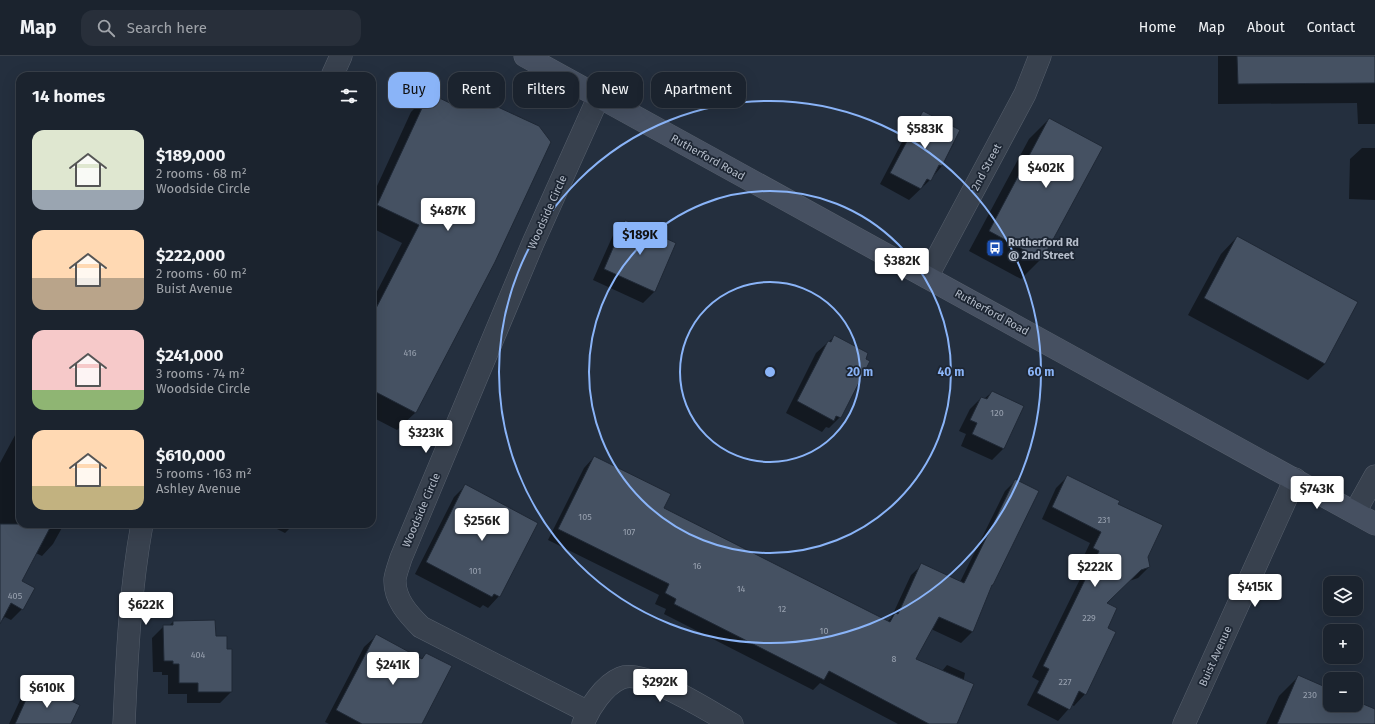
<!DOCTYPE html>
<meta charset="utf-8">
<style>
:root{--surface:#1b232e;--page:#282f3a;--text:#f1f3f6;--muted:#a0a4aa;--line:#39404a;--accent:#8ab4f8}
body{margin:0;font-family:"Fira Sans",sans-serif;background:var(--page);color:var(--text);height:100vh;display:flex;flex-direction:column;font-size:15px;white-space:nowrap}
*{box-sizing:border-box;margin:0}
p{font-size:13px;color:var(--muted)}
.icon{flex:none;width:22px;height:22px;fill:none;stroke:currentColor;stroke-width:2;stroke-linecap:round;stroke-linejoin:round}
.map{position:relative;flex:1;overflow:hidden}
.sheet{position:absolute;left:16px;top:16px;width:360px;height:456px;display:flex;flex-direction:column;background:var(--surface);border-radius:12px;box-shadow:0 4px 16px #0002,0 0 0 1px var(--line)}
.sheet>*{flex:none}
.banner{position:absolute;left:388px;top:16px;width:380px;height:36px;display:flex;gap:8px}
.controls{position:absolute;left:1323px;top:520px;display:grid;gap:8px}
.controls a{display:grid;place-items:center;width:40px;height:40px;border-radius:8px;background:var(--surface);box-shadow:0 4px 16px #0002,0 0 0 1px var(--line);font-size:20px}
.price{position:absolute;translate:-50% -34px;padding:0 9px;border-radius:4px;background:#fff;color:#222;font-size:13px;line-height:26px;filter:drop-shadow(0 1px 2px #0008)}
.price::after{content:'';position:absolute;left:50%;top:24px;width:12px;height:9px;margin-left:-6px;background:inherit;clip-path:polygon(0 0,100% 0,50% 100%)}
.price.active{background:var(--accent);color:#111}
ul{padding:0;list-style:none}
li{display:flex;align-items:center;gap:12px;height:100px;padding:0 16px}
li span{display:grid;place-items:center;flex:none;width:112px;height:80px;border-radius:12px;color:#555}
li>.icon{margin-inline-start:auto}
span .icon{width:48px;height:48px;fill:#fffc;stroke-width:1}
li b{font-size:17px}
h2{display:flex;justify-content:space-between;align-items:center;height:48px;padding:0 16px;font-size:17px}
.chip{padding:0 14px;border-radius:12px;background:var(--surface);box-shadow:0 4px 16px #0002,0 0 0 1px var(--line);font-size:14px;line-height:36px}
.chip.active{background:var(--accent);color:#111}
header{display:flex;align-items:center;gap:24px;box-sizing:border-box;height:56px;padding:0 20px;background:var(--surface);border-bottom:1px solid var(--line)}
header strong{font-size:19px}
nav{display:flex;gap:22px;margin-inline-start:auto;font-size:14px}
.search{width:280px;height:36px;background:var(--page);display:flex;align-items:center;gap:10px;box-sizing:border-box;padding:0 14px;border-radius:12px;color:var(--muted);font-size:15px}
.map>svg:first-child{display:block}
.shadow{fill:#0007}
.building{fill:#455162;stroke:#1f2835}
.lines{fill:none;stroke-linecap:round;stroke-linejoin:round}
.street-casing{stroke:#565f6c;stroke-width:23}
.secondary-casing{stroke:#565f6c;stroke-width:23}
.street{stroke:#38414e;stroke-width:22}
.secondary{stroke:#465061;stroke-width:22}
.ring{fill:none;stroke:#8ab4f8;stroke-width:2}
.labels{text-anchor:middle;stroke-width:3.5;stroke-linejoin:round;paint-order:stroke}
.number-label{font-size:9px;fill:#98a1af}
.street-label{font-size:11px;fill:#b4bcc9;stroke:#1d2633}
.poi-label{font-size:11px;font-weight:bold;fill:#b4bcc9;stroke:#1d2633;text-anchor:start}
.centre{fill:#8ab4f8;stroke:#1d2633;stroke-width:2}
.ring-label{font-size:12px;text-anchor:middle;font-weight:bold;fill:#8ab4f8;stroke:#1d2633;stroke-width:3.5;stroke-linejoin:round;paint-order:stroke}
</style>
<header>
<strong>Map</strong>
<div class="search"><svg class="icon" aria-label="search" viewBox="0 0 24 24"><circle cx="10" cy="10" r="6"/><path d="M15 15l6 6"/></svg>Search here</div>
<nav><a>Home</a><a>Map</a><a>About</a><a>Contact</a></nav>
</header>
<div class="map">
<svg width="1375" height="668" viewBox="0 0 1375 668">
<rect width="100%" height="100%" fill="#242f3e"/>
<path class="shadow" d="M 1218,0 L 1375,0 L 1375,68 L 1358,68 L 1357,47 L 1218,48 Z
M 462,35 L 494,205 L 415,357 L 397,374 L 372,361 L 372,245 L 402,187 L 372,172 L 372,141 L 411,56 L 429,38 L 449,47 Z
M 924,56 L 954,87 L 942,110 L 930,124 L 909,144 L 880,128 L 912,67 Z
M 1049,63 L 1041,203 L 1021,223 L 969,195 L 1029,83 Z
M 1362,92 L 1375,92 L 1375,144 L 1349,143 L 1350,103 Z
M 625,165 L 655,235 L 643,247 L 593,224 L 614,177 Z
M 1237,181 L 1325,308 L 1308,324 L 1188,259 L 1221,198 Z
M 834,281 L 840,361 L 829,372 L 826,371 L 822,376 L 786,357 L 816,297 Z
M 992,336 L 1023,351 L 1003,393 L 992,404 L 961,390 L 966,378 L 959,375 L 970,353 L 981,342 L 984,343 Z
M 20,370 L 20,468 L 64,468 L 53,488 L 42,500 L 36,497 L 21,525 L 22,553 L 11,564 L 5,561 L 0,566 L 0,407 Z
M 594,401 L 663,452 L 887,566 L 891,562 L 911,519 L 922,509 L 960,526 L 1005,435 L 1016,424 L 990,531 L 972,576 L 961,587 L 931,573 L 915,604 L 942,615 L 947,609 L 965,617 L 955,668 L 898,668 L 820,627 L 813,634 L 664,558 L 666,553 L 655,548 L 659,539 L 548,484 L 584,412 Z
M 1067,421 L 1117,449 L 1147,501 L 1149,511 L 1138,522 L 1129,525 L 1106,548 L 1107,572 L 1085,638 L 1074,650 L 1072,649 L 1058,665 L 1027,649 L 1039,625 L 1032,621 L 1088,507 L 1082,504 L 1090,487 L 1042,463 L 1056,432 Z
M 466,429 L 499,540 L 488,552 L 483,549 L 480,552 L 415,518 L 454,441 Z
M 267,468 L 294,468 L 285,477 Z
M 173,566 L 215,581 L 226,594 L 231,636 L 220,647 L 187,647 L 187,638 L 168,638 L 168,619 L 162,619 L 162,616 L 153,616 L 152,582 L 164,570 L 169,570 Z
M 376,580 L 421,603 L 426,598 L 421,668 L 329,668 L 325,666 L 364,591 Z
M 1299,620 L 1330,634 L 1330,649 L 1356,649 L 1356,646 L 1375,654 L 1375,668 L 1266,668 L 1279,640 Z
M 34,629 L 70,668 L 9,668 L 22,640 Z"/>
<path class="building" d="M 1237,0 L 1375,0 L 1375,27 L 1238,28 Z
M 461,34 L 539,70 L 551,86 L 495,206 L 416,357 L 372,334 L 372,260 L 419,169 L 377,149 L 429,37 L 454,49 Z
M 923,55 L 960,74 L 942,110 L 939,109 L 931,125 L 927,123 L 921,133 L 890,117 Z
M 1049,62 L 1103,91 L 1042,204 L 989,175 Z
M 625,164 L 676,187 L 655,236 L 604,213 Z
M 1237,180 L 1358,246 L 1325,308 L 1204,242 Z
M 834,279 L 868,297 L 866,303 L 870,305 L 841,362 L 836,360 L 834,365 L 797,345 L 828,285 L 831,286 Z
M 992,335 L 1024,350 L 1004,393 L 972,378 L 977,367 L 970,364 L 981,341 L 987,343 Z
M 594,400 L 671,438 L 664,452 L 890,566 L 895,557 L 898,558 L 921,507 L 964,527 L 1015,423 L 1039,435 L 993,529 L 992,529 L 973,576 L 939,561 L 916,603 L 974,628 L 957,668 L 929,668 L 829,615 L 824,624 L 674,548 L 676,543 L 665,537 L 669,528 L 558,473 Z
M 1067,419 L 1120,445 L 1118,448 L 1163,469 L 1148,501 L 1150,511 L 1141,514 L 1107,547 L 1117,552 L 1108,572 L 1116,576 L 1086,639 L 1079,635 L 1070,654 L 1037,637 L 1049,613 L 1043,610 L 1099,495 L 1093,492 L 1101,476 L 1052,451 Z
M 465,428 L 538,467 L 500,541 L 494,538 L 492,541 L 426,506 Z
M 0,468 L 52,468 L 22,525 L 35,532 L 23,554 L 11,547 L 0,568 Z
M 215,564 L 216,580 L 227,580 L 227,593 L 232,593 L 232,636 L 198,636 L 198,627 L 179,627 L 179,608 L 173,608 L 173,605 L 164,605 L 163,569 L 173,569 L 173,565 Z
M 376,578 L 422,603 L 426,597 L 452,610 L 422,668 L 362,668 L 336,654 Z
M 1298,619 L 1330,633 L 1330,649 L 1356,649 L 1356,645 L 1375,653 L 1375,668 L 1277,668 Z
M 33,628 L 80,649 L 71,668 L 15,668 Z"/>
<g class="lines">
<defs>
<path id="street" d="M 332,20 L 341,0
M 927,221 L 1025,38 L 1040,0
M 1355,456 L 1375,420
M 588,656 L 421,571 C 408,558 394,543 395,523 C 396,516 399,509 401,502 L 533,187 L 599,40
M 124,668 C 127,601 130,534 142,468
M 583,668 C 589,652 604,629 621,622 C 644,612 710,656 732,668
M 1184,668 L 1295,423"/>
<path id="secondary" d="M 525,0 L 1375,468"/>
</defs>
<use href="#street" class="street-casing"/>
<use href="#secondary" class="secondary-casing"/>
<use href="#street" class="street"/>
<use href="#secondary" class="secondary"/>
</g>
<g class="ring">
<circle cx="770" cy="316" r="90"/>
<circle cx="770" cy="316" r="181"/>
<circle cx="770" cy="316" r="271"/>
</g>
<defs>
<symbol id="bus-square" viewBox="-11 -11 22 22"><rect x="-9" y="-9" width="18" height="18" rx="4" fill="#1a4fb4" stroke="#1d2633"/><path d="M-5-6H5V4H4V6H2V4H-2V6H-4V4H-5ZM-3.5-4V0h7V-4ZM-3.5 1.2v1.5H-2V1.2ZM2 1.2v1.5H3.5V1.2Z" fill="#fff"/></symbol>
</defs>
<g fill-rule="evenodd">
<use href="#bus-square" x="985" y="182" width="20" height="20"/>
</g>
<g class="labels">
<g class="number-label">
<text x="410" y="300">416</text>
<text x="997" y="360">120</text>
<text x="585" y="464">105</text>
<text x="1104" y="467">231</text>
<text x="629" y="479">107</text>
<text x="697" y="513">16</text>
<text x="475" y="518">101</text>
<text x="741" y="536">14</text>
<text x="15" y="543">405</text>
<text x="782" y="556">12</text>
<text x="1089" y="565">229</text>
<text x="824" y="578">10</text>
<text x="198" y="602">404</text>
<text x="894" y="606">8</text>
<text x="1065" y="629">227</text>
<text x="1310" y="642">230</text>
</g>
<g class="street-label">
<text transform="translate(708 101) rotate(29)" y="4">Rutherford Road</text>
<text transform="translate(986 111) rotate(-62)" y="4">2nd Street</text>
<text transform="translate(547 156) rotate(-66)" y="4">Woodside Circle</text>
<text transform="translate(992 256) rotate(29)" y="4">Rutherford Road</text>
<text transform="translate(421 454) rotate(-67)" y="4">Woodside Circle</text>
<text transform="translate(1215 600) rotate(-66)" y="4">Buist Avenue</text>
</g>
<g class="poi-label">
<text x="1008" y="190">Rutherford Rd<tspan x="1008" dy="13">@ 2nd Street</tspan></text>
</g>
</g>
<circle cx="770" cy="316" r="6" class="centre"/>
<g class="ring-label">
<text x="860" y="320">20 m</text>
<text x="951" y="320">40 m</text>
<text x="1041" y="320">60 m</text>
</g>
</svg>
<div class="controls">
<a><svg class="icon" aria-label="layers" viewBox="0 0 24 24"><path d="M12 4l9 5-9 5-9-5zM3 14l9 5 9-5"/></svg></a>
<a>+</a>
<a>−</a>
</div>
<b class="price" style="left:925px;top:94px">$583K</b>
<b class="price" style="left:1046px;top:133px">$402K</b>
<b class="price" style="left:448px;top:176px">$487K</b>
<b class="price active" style="left:640px;top:200px">$189K</b>
<b class="price" style="left:902px;top:226px">$382K</b>
<b class="price" style="left:426px;top:398px">$323K</b>
<b class="price" style="left:1317px;top:454px">$743K</b>
<b class="price" style="left:482px;top:486px">$256K</b>
<b class="price" style="left:1095px;top:532px">$222K</b>
<b class="price" style="left:1255px;top:552px">$415K</b>
<b class="price" style="left:146px;top:570px">$622K</b>
<b class="price" style="left:393px;top:630px">$241K</b>
<b class="price" style="left:660px;top:647px">$292K</b>
<b class="price" style="left:47px;top:653px">$610K</b>
<div class="banner">
<a class="chip active">Buy</a>
<a class="chip">Rent</a>
<a class="chip">Filters</a>
<a class="chip">New</a>
<a class="chip">Apartment</a>
</div>
<section class="sheet">
<h2>14 homes<svg class="icon" aria-label="filters" viewBox="0 0 24 24"><path d="M4 7h16M4 17h16"/><circle cx="9" cy="7" r="2"/><circle cx="15" cy="17" r="2"/></svg></h2>
<ul>
<li><span style="background:linear-gradient(#dfe7d0 75%,#9aa5b1 0)"><svg class="icon" aria-label="home" viewBox="0 0 24 24"><path d="M3 11l9-7 9 7M6 9v11h12V9"/></svg></span><div><b>$189,000</b><p>2 rooms · 68 m²</p><p>Woodside Circle</p></div></li>
<li><span style="background:linear-gradient(#ffd9b3 60%,#b9a48a 0)"><svg class="icon" aria-label="home" viewBox="0 0 24 24"><path d="M3 11l9-7 9 7M6 9v11h12V9"/></svg></span><div><b>$222,000</b><p>2 rooms · 60 m²</p><p>Buist Avenue</p></div></li>
<li><span style="background:linear-gradient(#f6c9c9 75%,#8fb573 0)"><svg class="icon" aria-label="home" viewBox="0 0 24 24"><path d="M3 11l9-7 9 7M6 9v11h12V9"/></svg></span><div><b>$241,000</b><p>3 rooms · 74 m²</p><p>Woodside Circle</p></div></li>
<li><span style="background:linear-gradient(#ffd9b3 70%,#c2b280 0)"><svg class="icon" aria-label="home" viewBox="0 0 24 24"><path d="M3 11l9-7 9 7M6 9v11h12V9"/></svg></span><div><b>$610,000</b><p>5 rooms · 163 m²</p><p>Ashley Avenue</p></div></li>
</ul>
</section>
</div>
